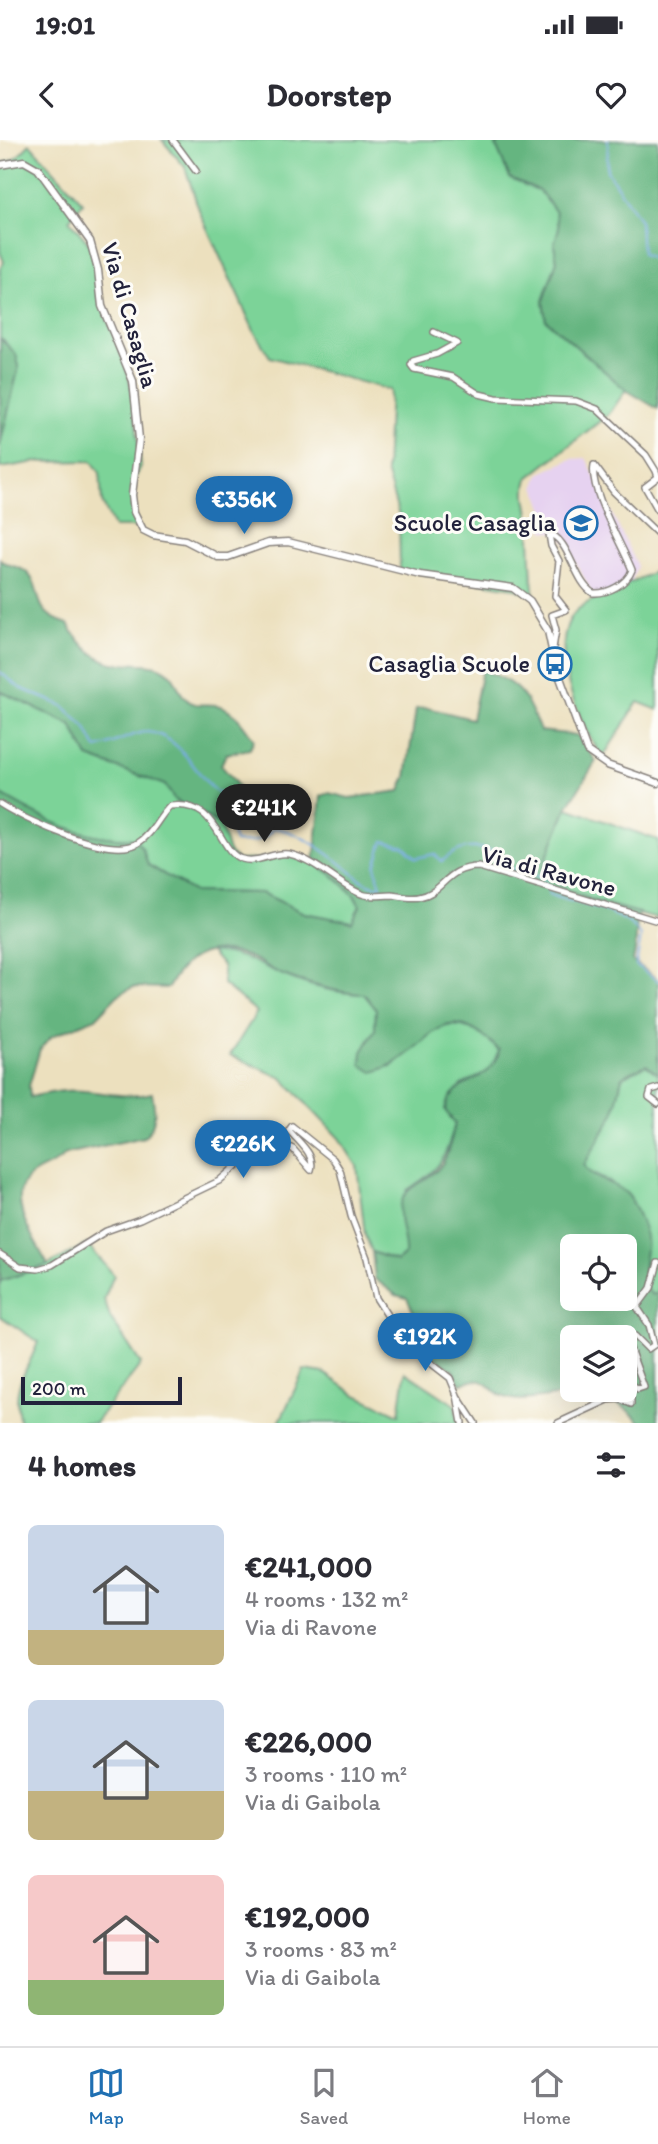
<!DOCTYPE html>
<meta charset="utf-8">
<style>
:root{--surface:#fff;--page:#f7f7f7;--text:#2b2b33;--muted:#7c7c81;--line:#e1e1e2;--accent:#1f6fb2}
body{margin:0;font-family:Itim,sans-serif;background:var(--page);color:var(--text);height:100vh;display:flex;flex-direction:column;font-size:26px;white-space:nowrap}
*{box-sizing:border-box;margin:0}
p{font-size:23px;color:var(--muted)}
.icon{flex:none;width:38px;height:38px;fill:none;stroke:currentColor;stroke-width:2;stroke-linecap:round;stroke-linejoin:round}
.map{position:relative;height:1283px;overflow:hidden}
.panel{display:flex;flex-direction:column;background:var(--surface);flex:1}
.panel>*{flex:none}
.fabs{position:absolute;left:560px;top:1094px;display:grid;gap:14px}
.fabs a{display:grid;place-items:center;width:77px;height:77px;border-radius:10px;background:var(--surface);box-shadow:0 7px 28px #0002;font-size:35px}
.scale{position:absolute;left:21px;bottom:18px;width:161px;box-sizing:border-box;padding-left:7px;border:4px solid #22223b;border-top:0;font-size:19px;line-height:24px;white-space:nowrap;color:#22223b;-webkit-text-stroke:5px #fdfcf7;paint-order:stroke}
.price{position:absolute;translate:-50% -60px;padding:0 16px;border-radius:24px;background:var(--accent);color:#fff;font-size:23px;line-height:46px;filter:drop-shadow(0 2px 4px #0008)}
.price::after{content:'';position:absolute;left:50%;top:42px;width:21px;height:16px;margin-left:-10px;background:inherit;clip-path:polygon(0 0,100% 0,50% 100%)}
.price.on{background:#222;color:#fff}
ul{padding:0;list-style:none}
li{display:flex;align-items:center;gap:21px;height:175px;padding:0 28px}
li span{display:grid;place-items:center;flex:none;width:196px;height:140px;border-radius:10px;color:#555}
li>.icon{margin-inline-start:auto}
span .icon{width:84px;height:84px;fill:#fffc;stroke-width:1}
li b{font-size:30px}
h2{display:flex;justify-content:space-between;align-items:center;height:84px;padding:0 28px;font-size:30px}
.status{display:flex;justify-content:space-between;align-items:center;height:49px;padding:0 35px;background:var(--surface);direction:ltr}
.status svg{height:19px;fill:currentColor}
header{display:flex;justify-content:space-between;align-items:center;height:91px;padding:0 28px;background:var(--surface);font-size:32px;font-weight:700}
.menu{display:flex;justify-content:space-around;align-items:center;height:98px;border-top:2px solid var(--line);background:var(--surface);font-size:19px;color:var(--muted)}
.menu a{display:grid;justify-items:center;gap:4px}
.menu .on{color:var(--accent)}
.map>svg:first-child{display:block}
.built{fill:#e6d2f0}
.green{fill:#7cd398;stroke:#4f7a6a;stroke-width:2}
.forest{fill:#65b580;stroke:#446c5e;stroke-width:2;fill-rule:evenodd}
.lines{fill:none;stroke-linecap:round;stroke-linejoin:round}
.stream{stroke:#79ace5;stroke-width:2}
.minor-casing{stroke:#87817c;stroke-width:8}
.tertiary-casing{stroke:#87817c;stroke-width:9}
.minor{stroke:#fff;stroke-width:5}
.tertiary{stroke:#fff;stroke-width:6}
.labels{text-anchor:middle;stroke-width:6;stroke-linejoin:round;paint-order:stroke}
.street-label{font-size:24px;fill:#22223b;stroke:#fdfcf7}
.poi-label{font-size:24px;fill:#22223b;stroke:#fdfcf7;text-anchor:end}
</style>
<div class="status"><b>19:01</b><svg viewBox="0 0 49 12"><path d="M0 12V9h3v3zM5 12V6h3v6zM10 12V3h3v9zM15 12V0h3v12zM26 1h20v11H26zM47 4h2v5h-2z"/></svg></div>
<header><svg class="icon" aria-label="back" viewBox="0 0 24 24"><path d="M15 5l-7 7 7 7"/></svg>Doorstep<svg class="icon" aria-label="heart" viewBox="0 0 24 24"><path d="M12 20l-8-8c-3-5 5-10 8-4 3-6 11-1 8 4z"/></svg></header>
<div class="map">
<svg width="658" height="1283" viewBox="0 0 658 1283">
<rect width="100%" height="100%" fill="#fdfcf7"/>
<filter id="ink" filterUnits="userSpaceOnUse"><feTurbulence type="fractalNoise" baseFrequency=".0143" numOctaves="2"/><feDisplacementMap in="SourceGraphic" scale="14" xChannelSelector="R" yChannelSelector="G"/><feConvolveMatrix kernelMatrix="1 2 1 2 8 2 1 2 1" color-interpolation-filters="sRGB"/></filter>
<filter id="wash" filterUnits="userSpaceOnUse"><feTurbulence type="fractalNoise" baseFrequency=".00686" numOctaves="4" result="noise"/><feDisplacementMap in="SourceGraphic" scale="28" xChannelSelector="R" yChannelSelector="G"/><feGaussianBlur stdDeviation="1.57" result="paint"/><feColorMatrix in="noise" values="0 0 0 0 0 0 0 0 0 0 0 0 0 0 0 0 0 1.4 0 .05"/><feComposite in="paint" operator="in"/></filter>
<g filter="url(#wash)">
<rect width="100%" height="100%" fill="#ece0be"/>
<path class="built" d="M 586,318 L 637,426 L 631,443 L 596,461 L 565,402 L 557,393 L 543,391 L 546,376 L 535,346 L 539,334 L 571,319 Z"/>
<path class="green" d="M 162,0 L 502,0 L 496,6 L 524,45 L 539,50 L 556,72 L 560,89 L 554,104 L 557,121 L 543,161 L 546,180 L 626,250 L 609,274 L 528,338 C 523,356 528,360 529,377 C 531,404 530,429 534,456 L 514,448 L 400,430 L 399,376 L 386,331 L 390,250 L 270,217 L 255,193 L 200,73 L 185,27 Z
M 30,4 L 83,63 L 69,80 L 92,107 L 99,158 L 126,227 L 133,255 L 141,326 L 134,341 L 133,368 L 137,387 L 114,387 L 102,362 L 100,333 L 92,321 L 36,322 L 0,328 L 0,305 L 19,226 L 4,200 L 0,198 L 0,129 L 4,122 L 0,112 L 0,24 L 15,19 Z
M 658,430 L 658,570 L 638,562 L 603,617 C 579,587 545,503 576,471 C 587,459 640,439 658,430 Z
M 0,551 L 71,585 L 88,617 L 165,645 L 175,660 L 220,684 L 229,712 L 238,720 C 255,721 268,717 283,715 C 312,713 348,742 360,766 L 352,782 L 304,773 L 262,753 L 194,752 L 147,724 L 143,710 L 135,699 C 78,698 48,682 0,654 Z
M 567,668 L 658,700 L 658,778 C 617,768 573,760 541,731 Z
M 210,811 C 245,814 252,822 283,835 C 308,846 338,853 364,854 L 376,869 L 375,891 L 362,912 L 391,927 C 432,890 452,864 499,910 L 490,930 L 461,945 L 445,970 L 455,983 C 445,1022 440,1029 407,1050 L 401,1083 L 406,1095 L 405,1114 L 397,1121 L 372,1112 L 365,1095 L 357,1026 L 339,998 L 282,938 L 230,915 L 257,872 L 223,844 L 223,826 Z
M 646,925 L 658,934 L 658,1153 L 652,1155 C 634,1137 649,1132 644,1115 C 637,1091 622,1066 612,1043 L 588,1032 L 584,1025 L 614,973 L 622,937 Z
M 87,1104 L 114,1135 L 104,1159 L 110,1177 L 141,1224 L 95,1283 L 20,1283 C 11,1244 25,1237 38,1202 L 0,1176 L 0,1141 L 48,1125 Z
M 304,1230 L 324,1233 L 356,1255 L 399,1275 L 405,1232 L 455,1265 L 458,1283 L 279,1283 Z"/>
<path class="forest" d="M 502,0 L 658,0 L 658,269 L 626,250 L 546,180 L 543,161 L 557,121 L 554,104 L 559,88 L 556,72 L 539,50 L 510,38 L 496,6 Z
M 0,198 L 16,214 L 19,226 L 0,305 Z
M 0,419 C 7,427 17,425 25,431 C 47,449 26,471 68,484 C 79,503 96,523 121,524 C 135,524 151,522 164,529 C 176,535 177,550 185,558 C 195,568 205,563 216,565 C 233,567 245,587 254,600 L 250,609 L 226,614 L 221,625 C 235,643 254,658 239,681 L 220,684 L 175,660 L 165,645 L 88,617 L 71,585 L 0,551 Z
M 482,530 C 520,543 526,555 540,591 L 577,595 L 596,621 L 567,668 L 541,731 C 569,756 604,764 639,773 C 634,791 638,804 633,821 L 658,840 L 658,934 L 646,925 L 622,937 L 614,973 L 584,1025 C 592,1041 616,1041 628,1055 C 635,1063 640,1079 644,1089 C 653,1113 632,1135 652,1155 L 658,1153 L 658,1283 L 641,1283 C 635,1277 628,1269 620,1265 C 604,1257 574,1254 556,1256 C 542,1257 526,1262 512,1259 C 486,1255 494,1232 460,1244 L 453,1230 L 404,1197 L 418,1182 L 407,1158 L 396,1155 L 375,1139 L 372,1112 L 397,1121 L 405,1114 C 406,1099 399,1085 400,1071 C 401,1046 423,1044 438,1029 C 449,1018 451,998 455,984 L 445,970 C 450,938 496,942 499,910 C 436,847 430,918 373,932 L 361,925 L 362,912 L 375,890 L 376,869 L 364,854 C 337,853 311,845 286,836 C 276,833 267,826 258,821 C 218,801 188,810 168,848 L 133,847 L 118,855 L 96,878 L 52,896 L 40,909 L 29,946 L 30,957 C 49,953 66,949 85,951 C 110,953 128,959 152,953 C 155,970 158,984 144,997 L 66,1014 C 55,1026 40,1027 28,1038 C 5,1061 37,1103 48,1125 L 0,1141 L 0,654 C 48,682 78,698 135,699 L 143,710 L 148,725 L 194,752 L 262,753 L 304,773 L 352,782 L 360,766 L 354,755 L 335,737 L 314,723 L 321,656 L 329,653 L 349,658 L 400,651 L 406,637 L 416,569 L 428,568 L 472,579 ZM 572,1106 L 625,1106 L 625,1158 L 572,1158 ZM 572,1197 L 625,1197 L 625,1250 L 572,1250 Z"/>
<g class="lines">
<path class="stream" d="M 608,0 L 607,31 L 640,81 L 642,114 L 658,121
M 0,532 L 20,548 L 63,566 L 85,587 L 96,608 C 112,606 135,591 147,592 C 179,594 195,633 215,651 C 220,655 229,657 235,660 L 230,687 L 235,702 C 253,703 262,702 274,688 C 294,690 322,709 339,722 C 353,733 362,745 381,747 L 375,726 L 383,701 L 404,706 L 416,718 L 434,714 L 442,721 C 460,706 471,705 493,711 C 508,735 521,729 544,739 L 546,746
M 548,751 L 550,755 C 576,764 627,770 641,796 L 636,825 L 658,841"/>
</g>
</g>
<g filter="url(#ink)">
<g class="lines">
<defs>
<path id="minor" d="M 173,0 L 196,31
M 434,192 L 457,203 L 437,214 L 413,221 L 411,225 L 414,229 L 453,237 L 479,254 L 496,258 L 576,261 L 597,269 L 646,315 L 656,331 L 658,337 L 645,347 L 658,370
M 553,508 L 556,490 L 552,475 L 566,470 L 555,456 L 559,421 L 551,406 L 549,394 C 569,398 574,442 593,453 C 608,454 627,444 632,430 C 622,404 589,351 594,325 L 614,352 L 658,394
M 0,664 C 25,680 110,720 138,703 C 152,695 158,678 170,666 C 219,659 218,713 242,719 C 259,724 273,711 289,714 C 318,720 342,749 365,755 C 373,757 383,755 392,755 C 400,756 411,759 419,757 C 444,753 445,727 479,727 L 658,781
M 658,948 L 651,950 L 649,957 L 658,964
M 0,1114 L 20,1127 L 38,1129 L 52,1125 L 106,1091 L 140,1079 L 219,1041 L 252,1012 L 269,1003 L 281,1003 L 293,1009 L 311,1030 C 316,1014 298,1002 289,990 L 292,986 L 333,1019 L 340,1030 L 351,1076 L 367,1118 L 376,1158 L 405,1203 L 450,1238 L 457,1255 L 462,1283
M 625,1239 L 638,1249 L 644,1247 L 628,1203 L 631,1196 L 635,1196 L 648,1209 L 654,1205 L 649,1185 L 637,1167 L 651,1148 L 658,1123
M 456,1254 L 475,1283
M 558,1283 L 608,1260 L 619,1259 L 631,1264 L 631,1256 L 623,1250"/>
<path id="tertiary" d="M 0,25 L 24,21 L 38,29 L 90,101 L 98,130 L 102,166 L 133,241 L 139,299 L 132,355 L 134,372 L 143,390 L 153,395 L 185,400 L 218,417 L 228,417 L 268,403 L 288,402 L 420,435 L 513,448 L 530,461 L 548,491 L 555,524 L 587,611 L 607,625 L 658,643"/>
</defs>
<use href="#minor" class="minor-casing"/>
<use href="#tertiary" class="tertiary-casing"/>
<use href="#minor" class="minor"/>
<use href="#tertiary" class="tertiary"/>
</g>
</g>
<defs>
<symbol id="school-ring" viewBox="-11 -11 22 22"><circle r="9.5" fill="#fdfcf7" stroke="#1f6fb2" stroke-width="1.5"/><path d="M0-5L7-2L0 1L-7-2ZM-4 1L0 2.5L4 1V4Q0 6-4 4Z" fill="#1f6fb2"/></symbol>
<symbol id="bus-ring" viewBox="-11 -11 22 22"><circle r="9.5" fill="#fdfcf7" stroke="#1f6fb2" stroke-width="1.5"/><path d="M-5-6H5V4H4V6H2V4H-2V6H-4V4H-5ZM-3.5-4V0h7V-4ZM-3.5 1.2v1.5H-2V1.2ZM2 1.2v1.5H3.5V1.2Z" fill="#1f6fb2"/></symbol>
</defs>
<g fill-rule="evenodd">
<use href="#school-ring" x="562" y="364" width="38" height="38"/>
<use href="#bus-ring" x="536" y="505" width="38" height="38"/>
</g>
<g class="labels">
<g class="street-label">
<text transform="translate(130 175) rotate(74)" y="8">Via di Casaglia</text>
<text transform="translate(549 731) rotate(15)" y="8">Via di Ravone</text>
</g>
<g class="poi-label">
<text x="556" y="391">Scuole Casaglia</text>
<text x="530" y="532">Casaglia Scuole</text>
</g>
</g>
</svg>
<div class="fabs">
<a><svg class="icon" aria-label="locate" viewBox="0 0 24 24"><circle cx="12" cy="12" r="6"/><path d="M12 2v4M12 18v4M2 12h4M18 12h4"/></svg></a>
<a><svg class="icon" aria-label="layers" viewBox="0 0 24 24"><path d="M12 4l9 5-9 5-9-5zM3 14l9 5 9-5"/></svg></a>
</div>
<div class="scale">200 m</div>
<b class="price" style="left:244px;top:396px">€356K</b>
<b class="price on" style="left:264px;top:704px">€241K</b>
<b class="price" style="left:243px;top:1040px">€226K</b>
<b class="price" style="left:425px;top:1233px">€192K</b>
</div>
<section class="panel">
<h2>4 homes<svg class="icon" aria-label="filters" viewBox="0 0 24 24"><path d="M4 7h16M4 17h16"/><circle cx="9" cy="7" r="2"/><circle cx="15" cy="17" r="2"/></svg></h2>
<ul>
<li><span style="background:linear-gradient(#c9d6e8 75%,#c2b280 0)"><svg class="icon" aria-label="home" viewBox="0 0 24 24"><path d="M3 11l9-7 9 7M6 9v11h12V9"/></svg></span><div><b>€241,000</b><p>4 rooms · 132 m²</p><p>Via di Ravone</p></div></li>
<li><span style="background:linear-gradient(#c9d6e8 65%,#c2b280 0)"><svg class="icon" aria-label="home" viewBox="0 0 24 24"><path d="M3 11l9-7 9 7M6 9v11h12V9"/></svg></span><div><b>€226,000</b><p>3 rooms · 110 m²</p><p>Via di Gaibola</p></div></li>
<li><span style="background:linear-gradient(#f6c9c9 75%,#8fb573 0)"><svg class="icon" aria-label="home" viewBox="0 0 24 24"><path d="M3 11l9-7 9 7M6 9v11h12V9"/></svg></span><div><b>€192,000</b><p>3 rooms · 83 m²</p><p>Via di Gaibola</p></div></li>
</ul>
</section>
<nav class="menu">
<a class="on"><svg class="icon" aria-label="map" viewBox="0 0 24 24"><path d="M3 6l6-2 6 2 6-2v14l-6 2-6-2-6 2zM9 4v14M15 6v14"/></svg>Map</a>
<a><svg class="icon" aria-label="saved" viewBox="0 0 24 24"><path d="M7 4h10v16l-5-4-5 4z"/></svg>Saved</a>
<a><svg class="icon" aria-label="home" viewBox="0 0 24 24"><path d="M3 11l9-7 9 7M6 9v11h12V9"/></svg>Home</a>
</nav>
